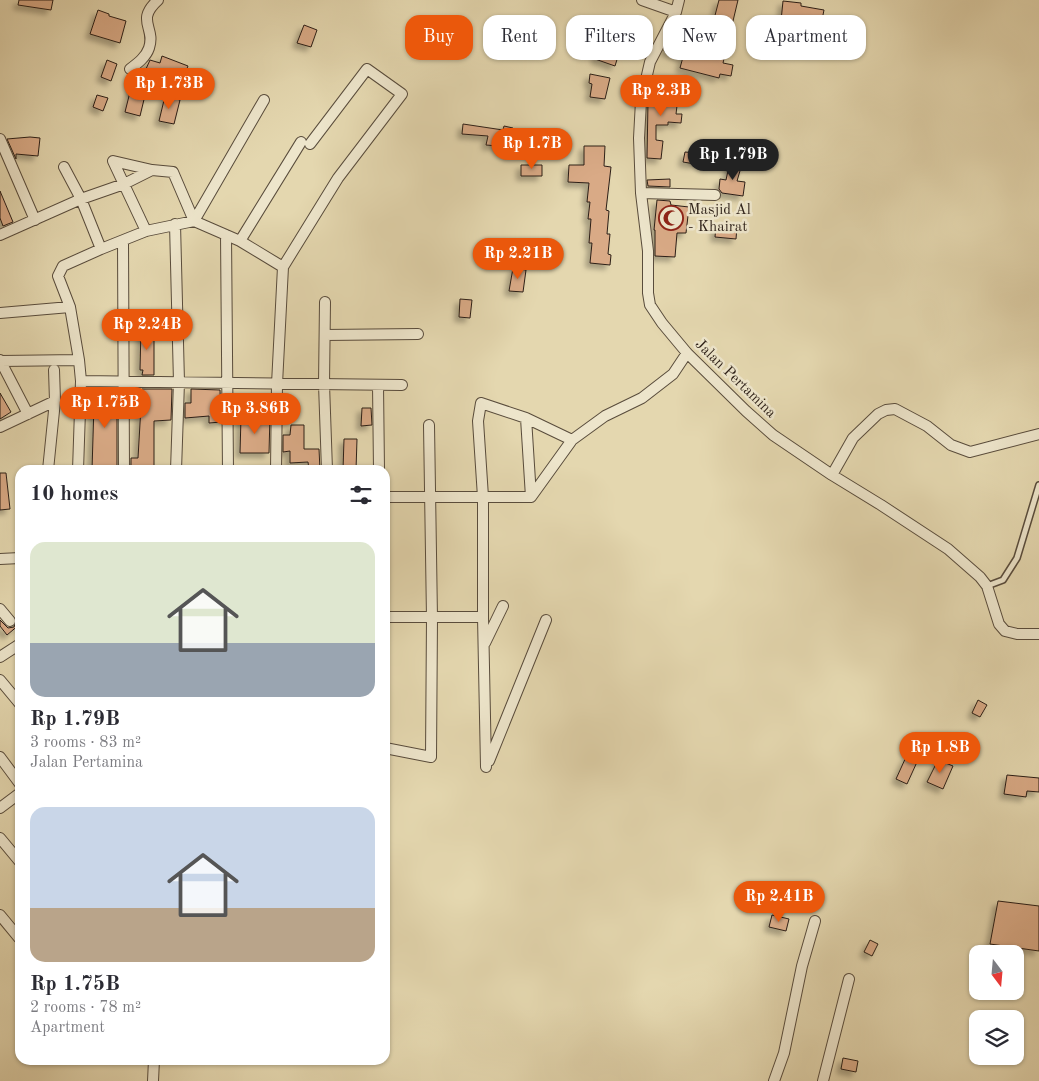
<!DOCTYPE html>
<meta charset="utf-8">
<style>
:root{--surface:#fff;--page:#f7f7f7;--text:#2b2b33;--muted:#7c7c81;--accent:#ea580c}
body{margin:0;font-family:"Old Standard TT",serif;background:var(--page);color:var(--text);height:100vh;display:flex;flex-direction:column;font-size:19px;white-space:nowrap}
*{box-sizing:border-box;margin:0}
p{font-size:16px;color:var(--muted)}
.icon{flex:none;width:28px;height:28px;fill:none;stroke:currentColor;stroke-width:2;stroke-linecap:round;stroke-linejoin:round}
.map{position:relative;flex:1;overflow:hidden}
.sheet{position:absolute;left:15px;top:465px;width:375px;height:600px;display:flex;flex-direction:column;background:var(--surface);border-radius:15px;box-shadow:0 1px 4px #0004}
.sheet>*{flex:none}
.top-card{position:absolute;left:405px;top:15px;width:475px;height:45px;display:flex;gap:10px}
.needle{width:32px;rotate:164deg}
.buttons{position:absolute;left:969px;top:945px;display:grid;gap:10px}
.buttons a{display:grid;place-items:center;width:55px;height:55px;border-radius:10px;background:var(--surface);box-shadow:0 1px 4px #0004;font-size:25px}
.price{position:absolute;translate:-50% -42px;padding:0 11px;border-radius:18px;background:var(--accent);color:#fff;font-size:16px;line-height:32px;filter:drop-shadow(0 1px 2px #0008)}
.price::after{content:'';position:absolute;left:50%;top:30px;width:15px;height:11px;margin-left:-8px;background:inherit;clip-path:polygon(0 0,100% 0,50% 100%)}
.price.current{background:#222;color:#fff}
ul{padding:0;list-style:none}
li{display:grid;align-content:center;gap:10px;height:265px;padding:0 15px}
li span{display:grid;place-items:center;height:155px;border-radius:15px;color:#555}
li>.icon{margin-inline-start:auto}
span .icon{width:90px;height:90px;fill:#fffc;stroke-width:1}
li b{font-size:21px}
h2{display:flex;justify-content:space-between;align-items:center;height:60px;padding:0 15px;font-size:21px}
.tag{padding:0 18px;border-radius:15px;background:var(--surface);box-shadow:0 1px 4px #0004;font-size:18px;line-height:45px}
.tag.current{background:var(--accent);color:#fff}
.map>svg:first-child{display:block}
.building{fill:#d9aa86;stroke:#2b1e16;filter:url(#shadow)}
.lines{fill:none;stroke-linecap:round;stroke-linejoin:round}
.service-casing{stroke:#594c3c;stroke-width:8}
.minor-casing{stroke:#594c3c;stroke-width:12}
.service{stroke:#ede5cb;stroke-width:5}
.minor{stroke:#ede5cb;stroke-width:10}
.labels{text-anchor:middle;stroke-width:5;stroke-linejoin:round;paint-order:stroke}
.poi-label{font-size:15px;fill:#2b1e16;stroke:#ede5cb;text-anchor:start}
.street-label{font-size:15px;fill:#2b1e16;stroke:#ede5cb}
</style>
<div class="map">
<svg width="1039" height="1081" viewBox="0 0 1039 1081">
<defs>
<filter id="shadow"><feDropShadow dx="-4.5" dy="4.5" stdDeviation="2.5" flood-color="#0004"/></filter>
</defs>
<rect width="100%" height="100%" fill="#e4d7af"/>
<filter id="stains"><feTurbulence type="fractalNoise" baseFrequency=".004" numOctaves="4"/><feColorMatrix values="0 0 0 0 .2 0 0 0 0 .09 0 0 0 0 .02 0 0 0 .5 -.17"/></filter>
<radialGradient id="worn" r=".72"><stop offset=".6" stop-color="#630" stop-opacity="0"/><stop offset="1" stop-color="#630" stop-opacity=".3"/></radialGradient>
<path class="building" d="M 19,0 L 53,0 L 51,10 L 18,5 Z
M 719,0 L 738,0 L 723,63 L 733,65 L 731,76 L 720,74 L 719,78 L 680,68 L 683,57 L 664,51 L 671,36 L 678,38 L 675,47 L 705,54 Z
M 783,1 L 801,3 L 801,6 L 824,10 L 822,20 L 800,16 L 799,24 L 781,21 Z
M 98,10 L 109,14 L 109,16 L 126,21 L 120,43 L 90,34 Z
M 304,25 L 317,30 L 311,47 L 297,43 Z
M 605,31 L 622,38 L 616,52 L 619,53 L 615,66 L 595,59 Z
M 162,56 L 188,66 L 181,83 L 161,75 L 157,86 L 148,83 L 140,116 L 125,112 L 131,88 L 137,89 L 150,60 L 160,63 Z
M 107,60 L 117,64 L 111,81 L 101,77 Z
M 590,74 L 610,78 L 605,99 L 590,97 L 592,84 L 589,83 Z
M 656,86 L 679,89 L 676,114 L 682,114 L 681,123 L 668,122 L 668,125 L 656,125 L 656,140 L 663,141 L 661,159 L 647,158 L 648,102 L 651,90 L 655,90 Z
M 97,95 L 108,98 L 103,111 L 93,107 Z
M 165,96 L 180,100 L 174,124 L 159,121 Z
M 463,124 L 503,130 L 504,126 L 513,128 L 510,147 L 486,145 L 488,136 L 462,134 Z
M 30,137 L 40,138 L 38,156 L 16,154 L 16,159 L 7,139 Z
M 584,146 L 605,146 L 604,166 L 611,167 L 606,210 L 609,211 L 607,234 L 610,234 L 608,254 L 611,255 L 610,265 L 590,263 L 592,243 L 589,243 L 591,219 L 588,219 L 590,202 L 587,202 L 589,183 L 568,182 L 569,165 L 584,165 Z
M 685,152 L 697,153 L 695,164 L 683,162 Z
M 730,161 L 742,164 L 737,181 L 745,182 L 743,196 L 722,193 L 719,189 L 720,179 L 726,180 Z
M 521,165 L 542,165 L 542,176 L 521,176 Z
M 670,179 L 670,187 L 648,186 L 647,180 Z
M 0,191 L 13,222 L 3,226 L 0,218 Z
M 657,200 L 670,201 L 671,205 L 689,207 L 686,233 L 677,233 L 675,257 L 655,256 L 655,230 L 654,230 Z
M 716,226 L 737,227 L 736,239 L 715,237 Z
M 513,268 L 526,270 L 523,292 L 509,291 Z
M 460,299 L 472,300 L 470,318 L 459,317 Z
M 154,327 L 154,375 L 142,375 L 143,370 L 140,370 L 141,328 Z
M 93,388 L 117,388 L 117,470 L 92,470 L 94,404 L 92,404 Z
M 142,389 L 172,389 L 171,420 L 154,421 L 154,470 L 131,470 L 131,458 L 138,458 Z
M 191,389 L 220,390 L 221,422 L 209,423 L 209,416 L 185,418 L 185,403 L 191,403 Z
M 0,393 L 11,412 L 0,419 Z
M 362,408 L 371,408 L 372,425 L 361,426 Z
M 270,415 L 269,453 L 240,453 L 241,417 Z
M 291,425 L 304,425 L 304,449 L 319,449 L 320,470 L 309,470 L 308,462 L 290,463 L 290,451 L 283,452 L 283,435 L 290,435 Z
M 344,439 L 357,439 L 356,470 L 343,470 Z
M 0,473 L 6,473 L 10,509 L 0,510 Z
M 0,620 L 8,628 L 14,627 L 17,620 L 20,624 L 7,635 L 0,626 Z
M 978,700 L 987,705 L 980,717 L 972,713 Z
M 906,757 L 917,762 L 907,784 L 896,779 Z
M 938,760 L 953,766 L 943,789 L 927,782 Z
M 1007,775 L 1039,778 L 1039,792 L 1027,791 L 1026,797 L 1004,794 Z
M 998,901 L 1039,906 L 1039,951 L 990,944 Z
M 772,915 L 789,919 L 786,931 L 769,927 Z
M 870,940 L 878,944 L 872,956 L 864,952 Z
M 843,1058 L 858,1061 L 856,1072 L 841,1069 Z"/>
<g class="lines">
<defs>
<path id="service" d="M 987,586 L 1003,580 L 1017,558 L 1039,485"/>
<path id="minor" d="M 642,0 L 676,12
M 679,0 L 676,12 L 650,62 L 641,101 L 639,138 L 641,193 L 648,251 L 648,293 L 650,305 L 662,323 L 687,353 L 746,411 L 773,435 L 832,475 L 881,505 L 948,549 L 980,577 L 987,586 L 999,624 L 1005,631 L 1017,634 L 1039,634
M 130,69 C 138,63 146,57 149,48 C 156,27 135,21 158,0
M 0,139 L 35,220
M 64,167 L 81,199 L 101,249
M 641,193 L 715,195
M 194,221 L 264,100
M 175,224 L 179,382 L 176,470
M 146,231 L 113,161 L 152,170
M 0,235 L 81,199 L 124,184 L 152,170 L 173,172 L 194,221
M 226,235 L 228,470
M 123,241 L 124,470
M 240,241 L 301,142
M 325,302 L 324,384 L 327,470
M 0,313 L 70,307
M 325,335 L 418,334
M 0,360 L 28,414
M 1,361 L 79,360
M 81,381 L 402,385
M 378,385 L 379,470
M 526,418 L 531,497
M 0,427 L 55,401
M 48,470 L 55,401 L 54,370
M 78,470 L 81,381 L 79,360 L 70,307 L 58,276 L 63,266 L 101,249 L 146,231 L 194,221 L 240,241 L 283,267
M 276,470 L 277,384 L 283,267 L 338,178 L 402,94 L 367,69 L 310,144
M 832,475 L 853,438 L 878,414 L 886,410 L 895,409 L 927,426 L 951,445 L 970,452 L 1039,434
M 385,497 L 531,497
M 531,497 L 572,440 L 605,416 L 642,398 L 673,374 L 687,353
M 0,559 L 20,558
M 0,609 L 10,621
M 385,617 L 483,617
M 485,643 L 503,606
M 0,657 L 20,644
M 0,680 L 20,704
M 385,748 L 431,757 L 432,618 L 429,425
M 0,757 L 20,784
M 489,761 L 546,620
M 486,767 L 483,617 L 483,497 L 478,421 L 481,403 L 526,418 L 572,440
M 0,808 L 20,793
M 0,838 L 20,862
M 0,915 L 19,938
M 153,1081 L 154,1060
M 774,1081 L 784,1053 L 802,966 L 815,921
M 823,1081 L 849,979"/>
</defs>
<use href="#service" class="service-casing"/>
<use href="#minor" class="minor-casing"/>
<use href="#service" class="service"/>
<use href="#minor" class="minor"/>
</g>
<defs>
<symbol id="mosque-ring" viewBox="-11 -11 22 22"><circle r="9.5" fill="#ede5cb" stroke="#8f2418" stroke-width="1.5"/><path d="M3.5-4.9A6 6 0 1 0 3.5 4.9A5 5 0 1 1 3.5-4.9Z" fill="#8f2418"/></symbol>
</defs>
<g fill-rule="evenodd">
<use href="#mosque-ring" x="657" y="204" width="28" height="28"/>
</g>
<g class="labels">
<g class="poi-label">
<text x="688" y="214">Masjid Al<tspan x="688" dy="17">- Khairat</tspan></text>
</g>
<g class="street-label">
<text transform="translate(736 378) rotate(44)" y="5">Jalan Pertamina</text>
</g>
</g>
<rect width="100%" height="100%" filter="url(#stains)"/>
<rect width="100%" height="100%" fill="url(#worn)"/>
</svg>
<div class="buttons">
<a><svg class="needle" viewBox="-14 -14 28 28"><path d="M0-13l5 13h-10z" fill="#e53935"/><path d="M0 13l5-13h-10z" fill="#7c7c81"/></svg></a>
<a><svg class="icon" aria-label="layers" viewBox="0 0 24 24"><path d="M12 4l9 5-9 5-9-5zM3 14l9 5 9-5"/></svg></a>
</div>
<b class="price" style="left:169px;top:110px">Rp 1.73B</b>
<b class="price" style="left:661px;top:117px">Rp 2.3B</b>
<b class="price" style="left:532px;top:170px">Rp 1.7B</b>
<b class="price current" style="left:733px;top:181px">Rp 1.79B</b>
<b class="price" style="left:518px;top:280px">Rp 2.21B</b>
<b class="price" style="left:147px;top:351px">Rp 2.24B</b>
<b class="price" style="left:105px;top:429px">Rp 1.75B</b>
<b class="price" style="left:255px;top:435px">Rp 3.86B</b>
<b class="price" style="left:940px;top:774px">Rp 1.8B</b>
<b class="price" style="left:779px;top:923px">Rp 2.41B</b>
<div class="top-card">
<a class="tag current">Buy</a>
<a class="tag">Rent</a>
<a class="tag">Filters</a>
<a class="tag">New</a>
<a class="tag">Apartment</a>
</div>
<section class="sheet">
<h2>10 homes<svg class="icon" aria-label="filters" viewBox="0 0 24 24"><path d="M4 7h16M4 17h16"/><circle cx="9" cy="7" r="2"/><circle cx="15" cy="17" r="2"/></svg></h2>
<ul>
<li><span style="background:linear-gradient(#dfe7d0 65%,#9aa5b1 0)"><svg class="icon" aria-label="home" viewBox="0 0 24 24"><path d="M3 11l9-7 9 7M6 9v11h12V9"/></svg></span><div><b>Rp 1.79B</b><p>3 rooms · 83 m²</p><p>Jalan Pertamina</p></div></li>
<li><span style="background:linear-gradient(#c9d6e8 65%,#b9a48a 0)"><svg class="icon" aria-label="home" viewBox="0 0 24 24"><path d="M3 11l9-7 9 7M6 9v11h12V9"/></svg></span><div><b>Rp 1.75B</b><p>2 rooms · 78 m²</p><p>Apartment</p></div></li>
</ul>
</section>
</div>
